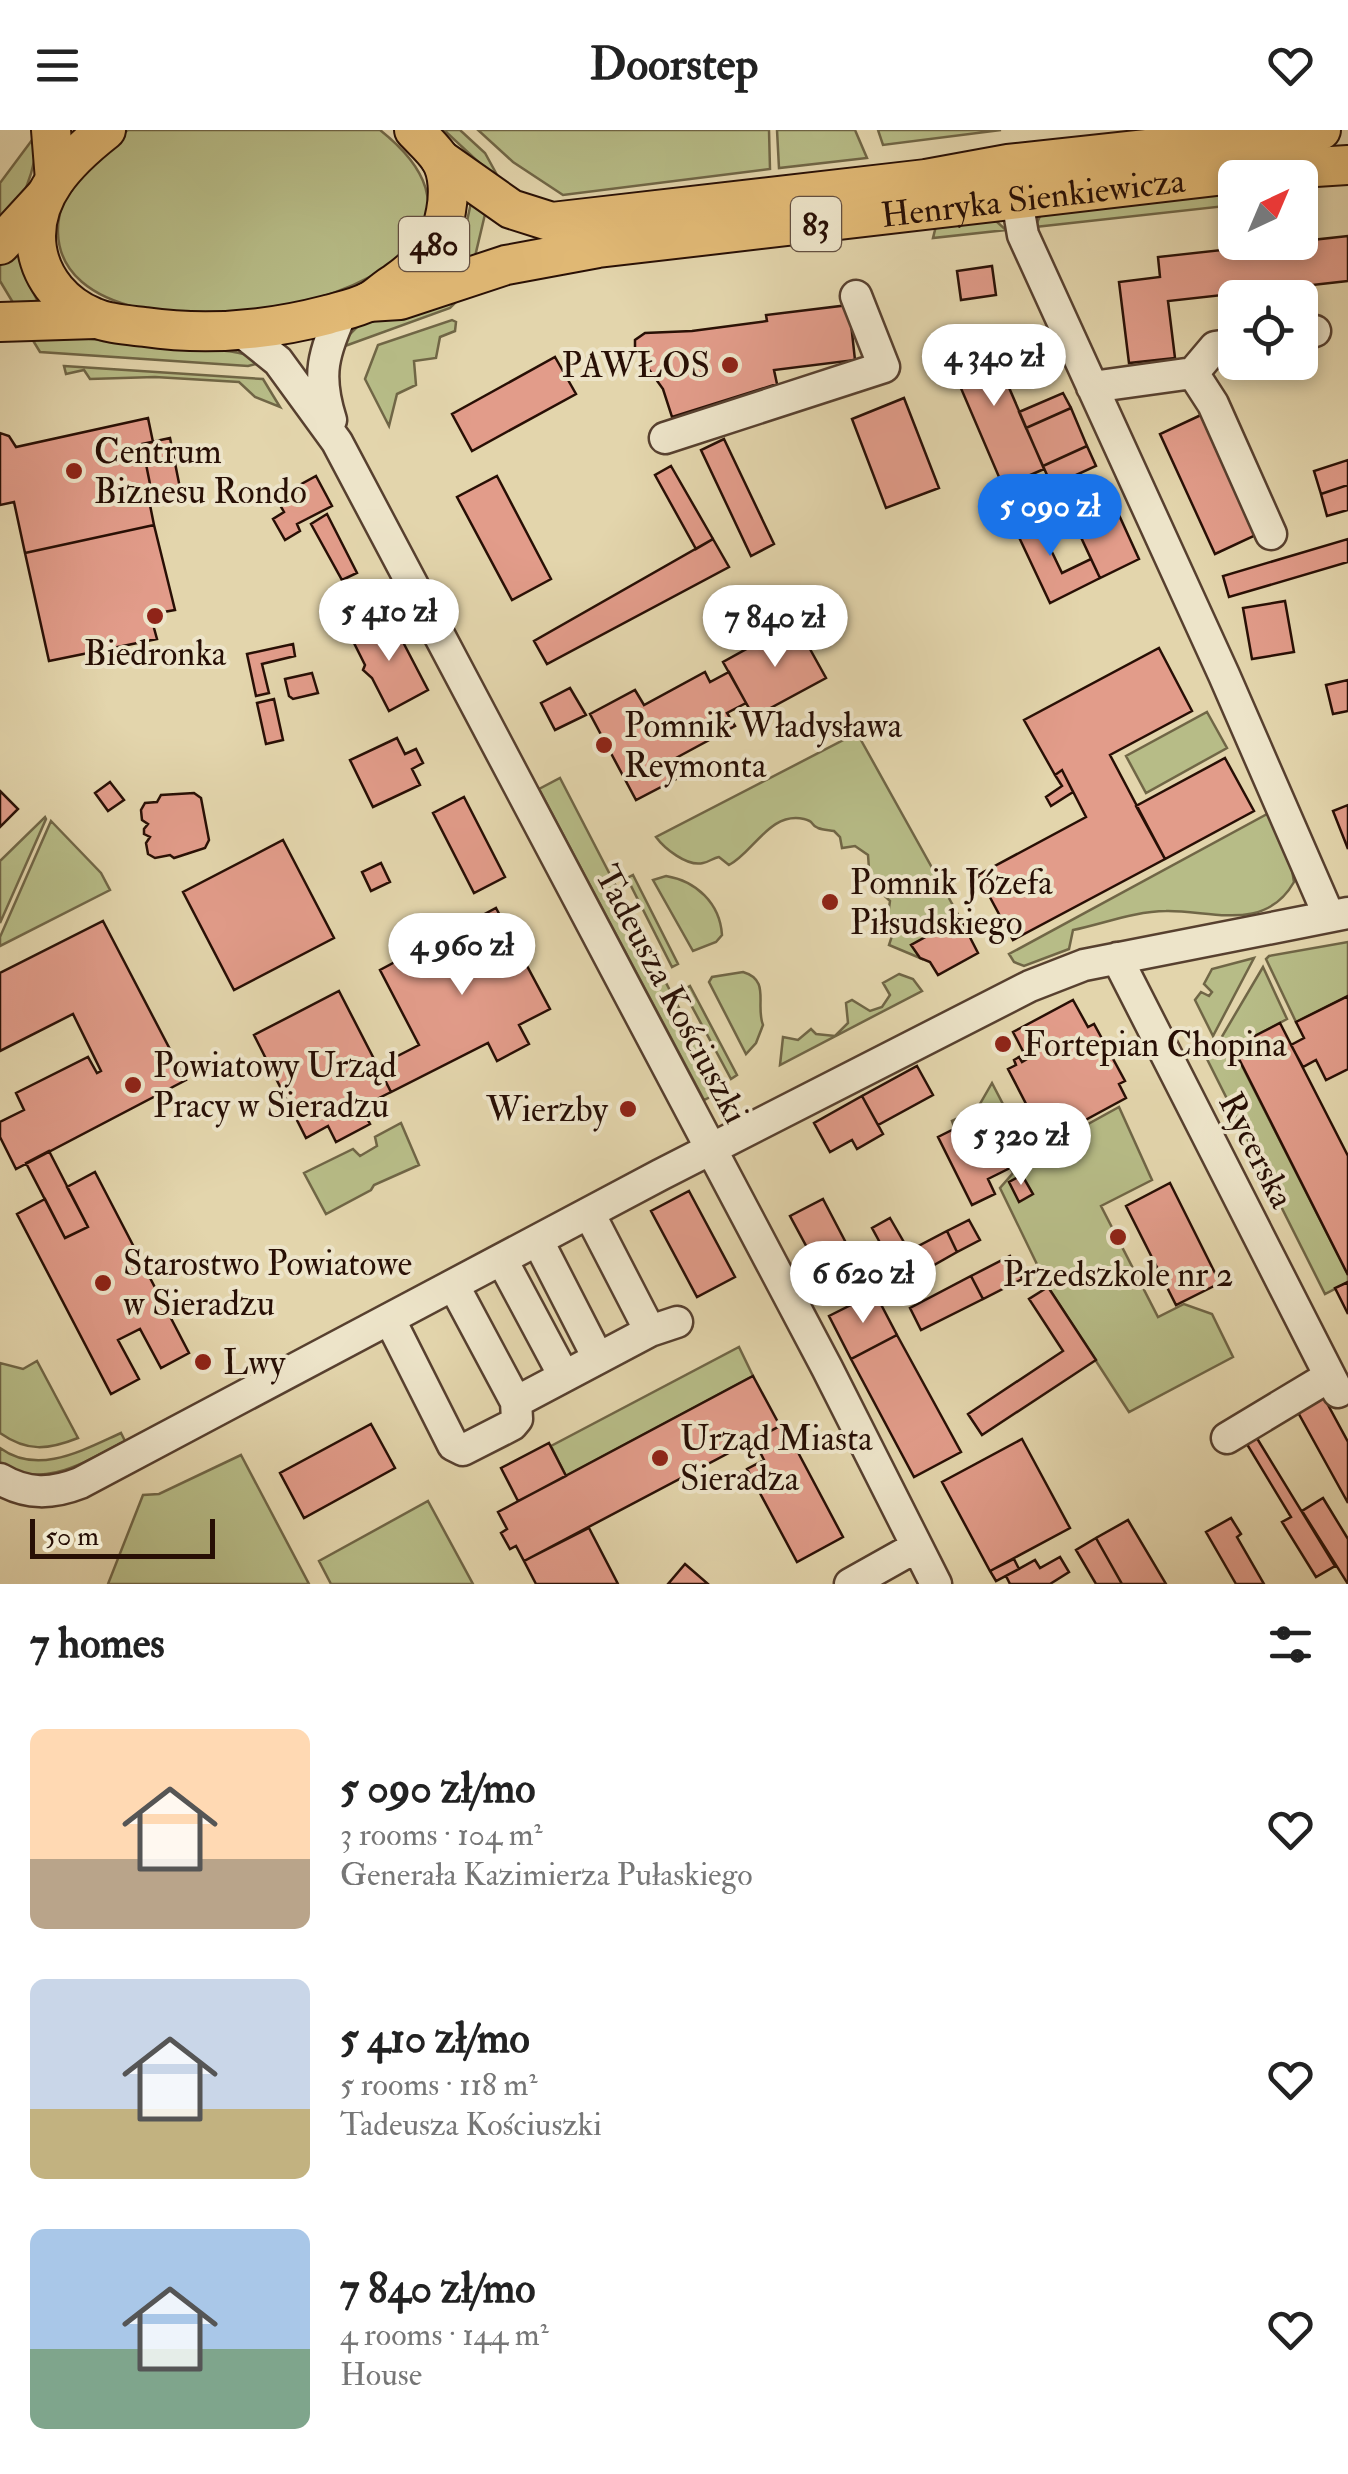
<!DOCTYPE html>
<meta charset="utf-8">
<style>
:root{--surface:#fff;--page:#f6f6f6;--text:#222;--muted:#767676;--accent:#1a73e8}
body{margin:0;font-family:"IM FELL Double Pica",serif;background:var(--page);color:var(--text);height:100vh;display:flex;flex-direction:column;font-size:38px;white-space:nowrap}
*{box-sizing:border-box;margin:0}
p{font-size:32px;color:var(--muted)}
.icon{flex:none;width:55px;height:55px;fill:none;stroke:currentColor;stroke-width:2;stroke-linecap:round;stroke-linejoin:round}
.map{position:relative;height:1454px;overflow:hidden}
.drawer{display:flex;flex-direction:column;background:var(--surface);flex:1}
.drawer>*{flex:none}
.needle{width:65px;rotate:44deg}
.fabs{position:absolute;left:1218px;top:30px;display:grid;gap:20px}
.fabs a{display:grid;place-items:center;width:100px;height:100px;border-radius:15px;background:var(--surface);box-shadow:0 5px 15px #0003;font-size:50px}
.scale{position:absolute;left:30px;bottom:25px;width:185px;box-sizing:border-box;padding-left:10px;border:5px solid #280f05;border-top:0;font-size:28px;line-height:35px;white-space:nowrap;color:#280f05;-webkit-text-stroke:8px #ede4c9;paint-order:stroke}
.price{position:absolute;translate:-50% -85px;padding:0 22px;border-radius:35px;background:#fff;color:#222;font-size:32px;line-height:65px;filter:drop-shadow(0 2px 5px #0008)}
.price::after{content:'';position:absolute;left:50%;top:60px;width:30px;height:22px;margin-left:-15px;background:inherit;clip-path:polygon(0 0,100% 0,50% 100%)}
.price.on{background:var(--accent);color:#fff}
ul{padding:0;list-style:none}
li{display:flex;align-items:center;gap:30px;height:250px;padding:0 30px}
li span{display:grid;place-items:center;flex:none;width:280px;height:200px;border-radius:15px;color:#555}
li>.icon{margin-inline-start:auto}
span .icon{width:120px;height:120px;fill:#fffc;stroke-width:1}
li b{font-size:42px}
h2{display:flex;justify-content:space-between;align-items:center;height:120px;padding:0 30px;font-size:42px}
header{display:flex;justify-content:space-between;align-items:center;height:130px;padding:0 30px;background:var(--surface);font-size:45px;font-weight:700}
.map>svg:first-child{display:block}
.green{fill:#b7bc87;stroke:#706646;stroke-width:2.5}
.building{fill:#e29c8a;stroke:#280f05;stroke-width:2.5}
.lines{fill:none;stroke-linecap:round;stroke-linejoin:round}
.minor-casing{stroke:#57402f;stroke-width:35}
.major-casing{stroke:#280f05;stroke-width:42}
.minor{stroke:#ede4c9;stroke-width:30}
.major{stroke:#e2ba76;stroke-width:38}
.poi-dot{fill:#8f2418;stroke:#ede4c9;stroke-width:4}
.labels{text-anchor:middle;stroke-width:8;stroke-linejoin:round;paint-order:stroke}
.shield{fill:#ede4c9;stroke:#634f40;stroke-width:2.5}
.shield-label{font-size:32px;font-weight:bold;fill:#280f05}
.street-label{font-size:35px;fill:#280f05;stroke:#ede4c9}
.poi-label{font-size:35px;fill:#280f05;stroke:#ede4c9;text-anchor:start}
</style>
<header><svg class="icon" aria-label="menu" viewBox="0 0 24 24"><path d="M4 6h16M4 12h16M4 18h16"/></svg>Doorstep<svg class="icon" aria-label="heart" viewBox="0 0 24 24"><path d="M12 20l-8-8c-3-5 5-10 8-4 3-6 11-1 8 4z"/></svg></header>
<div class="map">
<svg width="1348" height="1454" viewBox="0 0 1348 1454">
<rect width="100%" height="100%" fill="#e3d5ac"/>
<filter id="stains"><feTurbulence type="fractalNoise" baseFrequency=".002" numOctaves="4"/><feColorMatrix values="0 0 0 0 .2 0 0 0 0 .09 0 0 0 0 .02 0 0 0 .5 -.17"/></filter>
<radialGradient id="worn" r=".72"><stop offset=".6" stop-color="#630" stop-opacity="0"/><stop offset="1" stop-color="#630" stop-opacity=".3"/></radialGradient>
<path class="green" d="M 128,0 L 380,0 C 586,163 63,265 58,103 C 56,61 96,22 128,0 Z
M 444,0 L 460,0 L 485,23 L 502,54 Z
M 478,0 L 769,0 L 770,39 L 563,65 L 513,32 Z
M 777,0 L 855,0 L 867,28 L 779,38 Z
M 878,0 L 1001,0 L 883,15 Z
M 38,2 C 35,46 24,67 0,103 L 0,53 Z
M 1235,51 L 1235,75 L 1035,97 L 1041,84 Z
M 472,68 L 486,80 L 473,135 L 447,139 L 464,105 Z
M 996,91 L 1006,100 L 933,108 L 936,96 Z
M 17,116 L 23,142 L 38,172 L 15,176 L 0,151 L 0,129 Z
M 473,155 L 450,178 L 334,220 L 359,195 Z
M 452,190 L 456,192 L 455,201 L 440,207 L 436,228 L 414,231 L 416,255 L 397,264 L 389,296 L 365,249 L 378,215 Z
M 29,204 C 74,205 118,213 163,218 C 197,222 234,215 264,232 L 248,236 L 40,222 Z
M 64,236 L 263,249 L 280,277 L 255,267 L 239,252 L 155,247 L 90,249 L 84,240 L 66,244 Z
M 1207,582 L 1227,618 L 1146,663 L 1126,626 Z
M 857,603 L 960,788 L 912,815 L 920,828 L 889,815 L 892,806 L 883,792 L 888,785 L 890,771 L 870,752 L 868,725 L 855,716 L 842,718 L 840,707 L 834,701 C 829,700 823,700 818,698 C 808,693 816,692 804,689 C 770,681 753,723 729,735 L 719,727 C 713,728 709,732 703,733 C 687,737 664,718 656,707 Z
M 560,648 L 722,961 L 704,970 L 539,659 Z
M 1269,683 L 1291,734 L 1294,752 C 1265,803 1211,780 1166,781 C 1136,781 1102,794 1073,800 L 1069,819 L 1024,836 L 1014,832 L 1009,824 Z
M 45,687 L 46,689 L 0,793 L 0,731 Z
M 51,691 L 101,743 L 110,760 L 0,816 L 0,807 Z
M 633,745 L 678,834 L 672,837 L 627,748 Z
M 666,746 C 696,751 720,773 722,805 L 716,812 L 693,821 L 653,750 Z
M 1348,812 L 1348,866 L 1296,892 L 1266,829 L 1269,826 Z
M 1254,828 L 1213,906 L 1195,870 L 1201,862 L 1209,866 L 1212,862 L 1204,854 L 1212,839 Z
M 1263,837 L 1287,889 L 1233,918 L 1348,1145 L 1348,1152 L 1325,1164 L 1207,929 L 1221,922 L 1217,915 Z
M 743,842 C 771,850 755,875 763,895 L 756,913 L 746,924 L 709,852 L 712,847 Z
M 899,844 L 913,849 L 922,861 L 780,935 L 783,907 L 798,910 L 811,899 L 816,904 L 835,906 L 848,893 L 846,873 L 852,870 L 870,881 L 882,877 L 890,865 L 883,853 Z
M 690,856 L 737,945 L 731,949 L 683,860 Z
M 992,953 L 1030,1026 L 1119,977 L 1152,1050 L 1101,1076 L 1158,1187 L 1184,1174 L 1212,1184 L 1233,1227 L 1129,1282 L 1048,1157 L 1000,1058 L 1013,1043 L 982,986 L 955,999 L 952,991 L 977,979 Z
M 401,993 L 419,1035 L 374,1055 L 371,1060 L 326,1084 L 304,1043 L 353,1019 L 360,1026 L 377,1016 L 375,1007 Z
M 739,1217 L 753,1246 L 566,1346 L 551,1316 Z
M 37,1231 L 78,1308 C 48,1320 27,1322 0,1303 L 0,1233 L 23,1239 Z
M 121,1303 L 125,1311 C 86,1331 43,1361 0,1334 L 0,1318 C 38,1346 83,1320 121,1303 Z
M 241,1325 L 309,1454 L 108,1454 L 143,1365 L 159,1364 Z
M 428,1371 L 473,1454 L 331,1454 L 319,1431 Z"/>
<path class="building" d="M 1348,106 L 1348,151 L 1168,171 L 1175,228 L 1129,233 L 1119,152 L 1160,147 L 1158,127 Z
M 992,136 L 996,165 L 961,170 L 957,141 Z
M 849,175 L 855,230 L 774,240 L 777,254 L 672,287 L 663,259 L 635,220 L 635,210 L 645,203 L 692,201 L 767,191 L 766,185 Z
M 983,197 L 1044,339 L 1019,350 L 1024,362 L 1008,368 L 942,214 Z
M 555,227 L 576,264 L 472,321 L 452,284 Z
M 1063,263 L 1071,278 L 1026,298 L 1019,282 Z
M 904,268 L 939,358 L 886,378 L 852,289 Z
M 1071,278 L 1087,316 L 1043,336 L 1026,298 Z
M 1201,285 L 1256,405 L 1215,424 L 1160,304 Z
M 148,288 L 153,312 L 142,314 L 152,364 L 148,365 L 154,395 L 25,423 L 14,372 L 0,375 L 0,303 L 9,306 L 16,317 Z
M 170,308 L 180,358 L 152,364 L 142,314 Z
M 724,309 L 774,414 L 751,426 L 701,320 Z
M 1087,316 L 1096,336 L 1052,356 L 1043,336 Z
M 1348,330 L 1348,355 L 1321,364 L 1314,341 Z
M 671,336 L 713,409 L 696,419 L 655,345 Z
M 316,346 L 332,376 L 297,394 L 300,401 L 285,410 L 273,389 L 284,382 L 276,368 Z
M 497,346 L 551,449 L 512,470 L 457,367 Z
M 1348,355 L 1348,380 L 1327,386 L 1321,364 Z
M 1030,376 L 1062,443 L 1091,429 L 1100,448 L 1050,473 L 1009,386 Z
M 327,384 L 357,443 L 342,450 L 311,394 Z
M 1119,385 L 1139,429 L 1100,448 L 1079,403 Z
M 154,395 L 175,480 L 164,482 L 154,498 L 157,509 L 49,531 L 25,423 Z
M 713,409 L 729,437 L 547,534 L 534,511 Z
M 1348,409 L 1348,432 L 1229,467 L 1223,446 Z
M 1285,471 L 1294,522 L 1252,529 L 1243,478 Z
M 392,491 L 428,560 L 389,581 L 372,548 L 363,540 L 365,535 L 348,501 Z
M 795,492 L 826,548 L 754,587 L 723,532 Z
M 293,514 L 295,526 L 262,534 L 269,563 L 256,566 L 247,524 Z
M 1159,518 L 1192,581 L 1110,625 L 1165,729 L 1013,810 L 978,745 L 1086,687 L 1062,640 L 1055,645 L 1024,590 Z
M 705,542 L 710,552 L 729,542 L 746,573 L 727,583 L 735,596 L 676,628 L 684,645 L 636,670 L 590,584 L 635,560 L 644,575 Z
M 312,543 L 318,563 L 293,569 L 289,566 L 285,549 Z
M 1348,550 L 1348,581 L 1333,584 L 1326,555 Z
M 570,558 L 586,585 L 555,600 L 541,573 Z
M 274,569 L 283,610 L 266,614 L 257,573 Z
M 397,608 L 405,624 L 416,619 L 423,633 L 412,639 L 420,655 L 373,677 L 350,630 Z
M 1225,628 L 1254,681 L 1165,729 L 1136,676 Z
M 1062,640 L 1073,662 L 1051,676 L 1046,667 L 1062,656 L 1055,645 Z
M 110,652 L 124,670 L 108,681 L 95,663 Z
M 0,661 L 18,679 L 0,697 Z
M 194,663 L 201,668 L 209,710 L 205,718 L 174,728 L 170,725 L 155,728 L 148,724 L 146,713 L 150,707 L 144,704 L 144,699 L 148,694 L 142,690 L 141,680 L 145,673 L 157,672 L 161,665 Z
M 464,667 L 505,747 L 474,763 L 433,683 Z
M 1348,675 L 1348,719 L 1333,681 Z
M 283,710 L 334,808 L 234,860 L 183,762 Z
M 381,733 L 390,752 L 371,761 L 362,742 Z
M 496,778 L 550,879 L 519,895 L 529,914 L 497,931 L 488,913 L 391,962 L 378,936 L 419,915 L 380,840 Z
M 960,788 L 978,823 L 938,845 L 930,832 L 920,828 L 911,815 Z
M 103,791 L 186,950 L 16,1039 L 0,1007 L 0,992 L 24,980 L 16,963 L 88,927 L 97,943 L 101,941 L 73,884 L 0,921 L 0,843 Z
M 339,861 L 391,962 L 361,977 L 370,994 L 336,1012 L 328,996 L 306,1008 L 254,905 Z
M 1348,866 L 1348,939 L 1326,950 L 1316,930 L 1303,937 L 1291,915 L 1304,908 L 1296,892 Z
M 1073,870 L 1088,897 L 1094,894 L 1125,951 L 1119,954 L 1126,968 L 1065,1001 L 1058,987 L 1038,997 L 1008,939 L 1016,935 L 1014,930 L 1019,927 L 1022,932 L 1027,929 L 1013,902 Z
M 1280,893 L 1348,1026 L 1348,1145 L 1233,917 Z
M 917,936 L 933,965 L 878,995 L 862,966 Z
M 862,966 L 883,1004 L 857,1019 L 852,1010 L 830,1022 L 814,993 Z
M 982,985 L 1008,1039 L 988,1049 L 995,1064 L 972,1075 L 938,1007 Z
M 49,1021 L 88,1097 L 65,1108 L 26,1033 Z
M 95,1042 L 189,1223 L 161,1238 L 140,1199 L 118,1210 L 139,1249 L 111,1264 L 17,1084 L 45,1069 L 65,1108 L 88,1097 L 67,1057 Z
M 1022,1045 L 1033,1064 L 1019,1072 L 1009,1052 Z
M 1170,1053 L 1220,1153 L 1176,1175 L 1126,1076 Z
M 689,1061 L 735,1147 L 697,1167 L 651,1081 Z
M 823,1069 L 856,1132 L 824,1149 L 790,1086 Z
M 890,1088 L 909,1121 L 890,1131 L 872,1098 Z
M 969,1090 L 980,1110 L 957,1122 L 947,1101 Z
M 947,1101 L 957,1122 L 906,1151 L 890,1131 Z
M 1010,1126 L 1022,1149 L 983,1169 L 971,1146 Z
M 971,1146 L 983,1169 L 921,1200 L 910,1178 Z
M 1348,1152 L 1348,1184 L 1335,1158 Z
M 1048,1157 L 1096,1230 L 982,1305 L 968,1284 L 1063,1221 L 1029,1169 Z
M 875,1163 L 897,1205 L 851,1229 L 829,1186 Z
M 897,1205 L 961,1322 L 914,1347 L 851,1229 Z
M 753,1246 L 780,1296 L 524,1431 L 516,1416 L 510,1419 L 501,1403 L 507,1399 L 498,1382 Z
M 1321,1262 L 1348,1312 L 1348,1373 L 1295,1277 Z
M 371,1294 L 395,1338 L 304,1388 L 280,1343 Z
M 780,1296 L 790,1314 L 793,1313 L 843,1407 L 797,1432 L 747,1339 L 764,1330 L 754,1310 Z
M 1255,1305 L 1335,1436 L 1316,1447 L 1282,1392 L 1291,1387 L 1245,1311 Z
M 1022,1309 L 1070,1398 L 990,1441 L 942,1352 Z
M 549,1313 L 566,1346 L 518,1371 L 501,1338 Z
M 1323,1368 L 1348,1409 L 1348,1454 L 1302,1381 Z
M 1231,1388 L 1241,1404 L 1237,1407 L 1264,1454 L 1236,1454 L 1206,1402 Z
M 1128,1390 L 1166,1454 L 1122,1454 L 1096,1408 Z
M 589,1398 L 618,1454 L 536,1454 L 524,1431 Z
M 1096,1408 L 1122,1454 L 1096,1454 L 1076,1420 Z
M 1060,1427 L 1069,1442 L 1050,1454 L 1010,1454 L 1006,1446 L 1035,1430 L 1040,1438 Z
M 1014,1429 L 1019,1439 L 996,1451 L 990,1441 Z
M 685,1434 L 708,1454 L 668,1454 Z"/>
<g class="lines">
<defs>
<path id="minor" d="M 1017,70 L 1023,105 L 1224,545 L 1329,786
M 242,202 L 278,231 L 337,312 L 827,1238 L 936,1454
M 1300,204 L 1315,201
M 1193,243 L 1213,274 L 1271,404
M 1092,257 L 1193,243 L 1215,217 L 1235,214
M 331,290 C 316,243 324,224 342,181
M 665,308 L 884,237 L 856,166
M 1117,828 L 1338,1262
M 589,1083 L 650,1201
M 538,1111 L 598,1228
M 502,1130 L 564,1246
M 454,1156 L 516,1272 L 650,1201 L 677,1192
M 390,1190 L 453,1315 L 463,1320 L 512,1295 L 517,1289 L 516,1272
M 1227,1308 L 1330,1246
M 0,1349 C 27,1365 52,1364 80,1353 L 660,1045 L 1030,856 L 1084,835 L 1348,783
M 850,1454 L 916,1417"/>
<g id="major">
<path d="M 51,0 L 55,50"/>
<path d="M 106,0 C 69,29 29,67 37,119 C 42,150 64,175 93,187 C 108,194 128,195 145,197 C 207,206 266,201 327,185 C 341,181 357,178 370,171 C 379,166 386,158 395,153 C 421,135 441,114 446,81 C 449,65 449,43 440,29 C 433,18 422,9 414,0"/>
<path d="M 440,29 L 511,79 L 552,92 L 926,49 L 1008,34 L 1321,0"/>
<path d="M 0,115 L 45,66"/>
<path id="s1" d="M 368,172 L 400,170 L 506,135 L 598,118 L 1268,40 L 1348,35"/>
<path d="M 0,192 L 95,189"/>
</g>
</defs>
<use href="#minor" class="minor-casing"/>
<use href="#major" class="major-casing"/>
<use href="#minor" class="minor"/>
<use href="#major" class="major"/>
</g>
<g class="poi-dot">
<circle cx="730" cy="235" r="10"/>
<circle cx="74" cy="341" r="10"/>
<circle cx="155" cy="486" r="10"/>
<circle cx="604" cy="615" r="10"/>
<circle cx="830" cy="772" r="10"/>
<circle cx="1003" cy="914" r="10"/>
<circle cx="133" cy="955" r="10"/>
<circle cx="628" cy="979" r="10"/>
<circle cx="1118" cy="1107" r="10"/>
<circle cx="103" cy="1153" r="10"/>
<circle cx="203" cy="1232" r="10"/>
<circle cx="660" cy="1328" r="10"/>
</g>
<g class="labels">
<g class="shield">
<rect x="791" y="67" width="50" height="54" rx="8"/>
<rect x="399" y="87" width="70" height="54" rx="8"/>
</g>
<g class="shield-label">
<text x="816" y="105">83</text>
<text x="434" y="125">480</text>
</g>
<g class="street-label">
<text dy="12" stroke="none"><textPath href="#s1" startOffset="675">Henryka Sienkiewicza</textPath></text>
<text transform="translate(672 864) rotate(62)" y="12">Tadeusza Kościuszki</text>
<text transform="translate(1257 1020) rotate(63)" y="12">Rycerska</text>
</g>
<g class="poi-label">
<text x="710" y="247" text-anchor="end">PAWŁOS</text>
<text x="94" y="333">Centrum<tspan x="94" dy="40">Biznesu Rondo</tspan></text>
<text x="155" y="535" text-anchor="middle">Biedronka</text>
<text x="624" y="607">Pomnik Władysława<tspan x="624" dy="40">Reymonta</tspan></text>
<text x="850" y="764">Pomnik Józefa<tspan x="850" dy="40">Piłsudskiego</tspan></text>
<text x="1023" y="926">Fortepian Chopina</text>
<text x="153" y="947">Powiatowy Urząd<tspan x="153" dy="40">Pracy w Sieradzu</tspan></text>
<text x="608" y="991" text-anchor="end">Wierzby</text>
<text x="123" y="1145">Starostwo Powiatowe<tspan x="123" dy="40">w Sieradzu</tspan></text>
<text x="1118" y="1156" text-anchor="middle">Przedszkole nr 2</text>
<text x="223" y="1244">Lwy</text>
<text x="680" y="1320">Urząd Miasta<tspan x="680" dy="40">Sieradza</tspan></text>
</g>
</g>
<rect width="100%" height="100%" filter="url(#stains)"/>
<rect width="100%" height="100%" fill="url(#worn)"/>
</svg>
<div class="fabs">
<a><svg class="needle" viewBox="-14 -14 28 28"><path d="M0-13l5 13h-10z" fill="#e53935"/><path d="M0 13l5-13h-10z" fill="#767676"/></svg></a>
<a><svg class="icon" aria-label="locate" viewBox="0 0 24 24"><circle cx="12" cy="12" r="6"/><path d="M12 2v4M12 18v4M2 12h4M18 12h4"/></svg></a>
</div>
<div class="scale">50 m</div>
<b class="price" style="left:994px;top:279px">4 340 zł</b>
<b class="price on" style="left:1050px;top:429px">5 090 zł</b>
<b class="price" style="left:389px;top:534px">5 410 zł</b>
<b class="price" style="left:775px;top:540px">7 840 zł</b>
<b class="price" style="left:462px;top:868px">4 960 zł</b>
<b class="price" style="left:1021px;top:1058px">5 320 zł</b>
<b class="price" style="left:863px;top:1196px">6 620 zł</b>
</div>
<section class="drawer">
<h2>7 homes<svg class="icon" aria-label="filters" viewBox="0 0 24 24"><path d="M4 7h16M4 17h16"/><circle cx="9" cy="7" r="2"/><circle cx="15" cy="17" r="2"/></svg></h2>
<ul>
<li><span style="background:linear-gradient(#ffd9b3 65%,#b9a48a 0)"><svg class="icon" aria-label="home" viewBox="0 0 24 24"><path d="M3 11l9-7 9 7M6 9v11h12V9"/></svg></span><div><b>5 090 zł/mo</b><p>3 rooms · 104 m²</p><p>Generała Kazimierza Pułaskiego</p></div><svg class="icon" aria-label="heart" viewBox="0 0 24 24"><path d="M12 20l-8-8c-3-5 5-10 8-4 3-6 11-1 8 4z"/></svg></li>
<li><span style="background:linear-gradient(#c9d6e8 65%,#c2b280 0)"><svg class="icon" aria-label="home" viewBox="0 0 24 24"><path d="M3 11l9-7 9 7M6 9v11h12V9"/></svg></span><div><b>5 410 zł/mo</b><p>5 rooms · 118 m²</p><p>Tadeusza Kościuszki</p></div><svg class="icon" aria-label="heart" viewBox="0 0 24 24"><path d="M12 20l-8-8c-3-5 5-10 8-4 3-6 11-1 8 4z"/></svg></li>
<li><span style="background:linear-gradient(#a9c7e8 60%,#7fa58c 0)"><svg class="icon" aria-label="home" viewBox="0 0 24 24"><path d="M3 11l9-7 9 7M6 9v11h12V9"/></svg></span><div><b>7 840 zł/mo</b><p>4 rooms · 144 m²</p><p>House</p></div><svg class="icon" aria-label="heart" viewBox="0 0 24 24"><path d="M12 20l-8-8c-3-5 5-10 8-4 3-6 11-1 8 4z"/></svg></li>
</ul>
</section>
